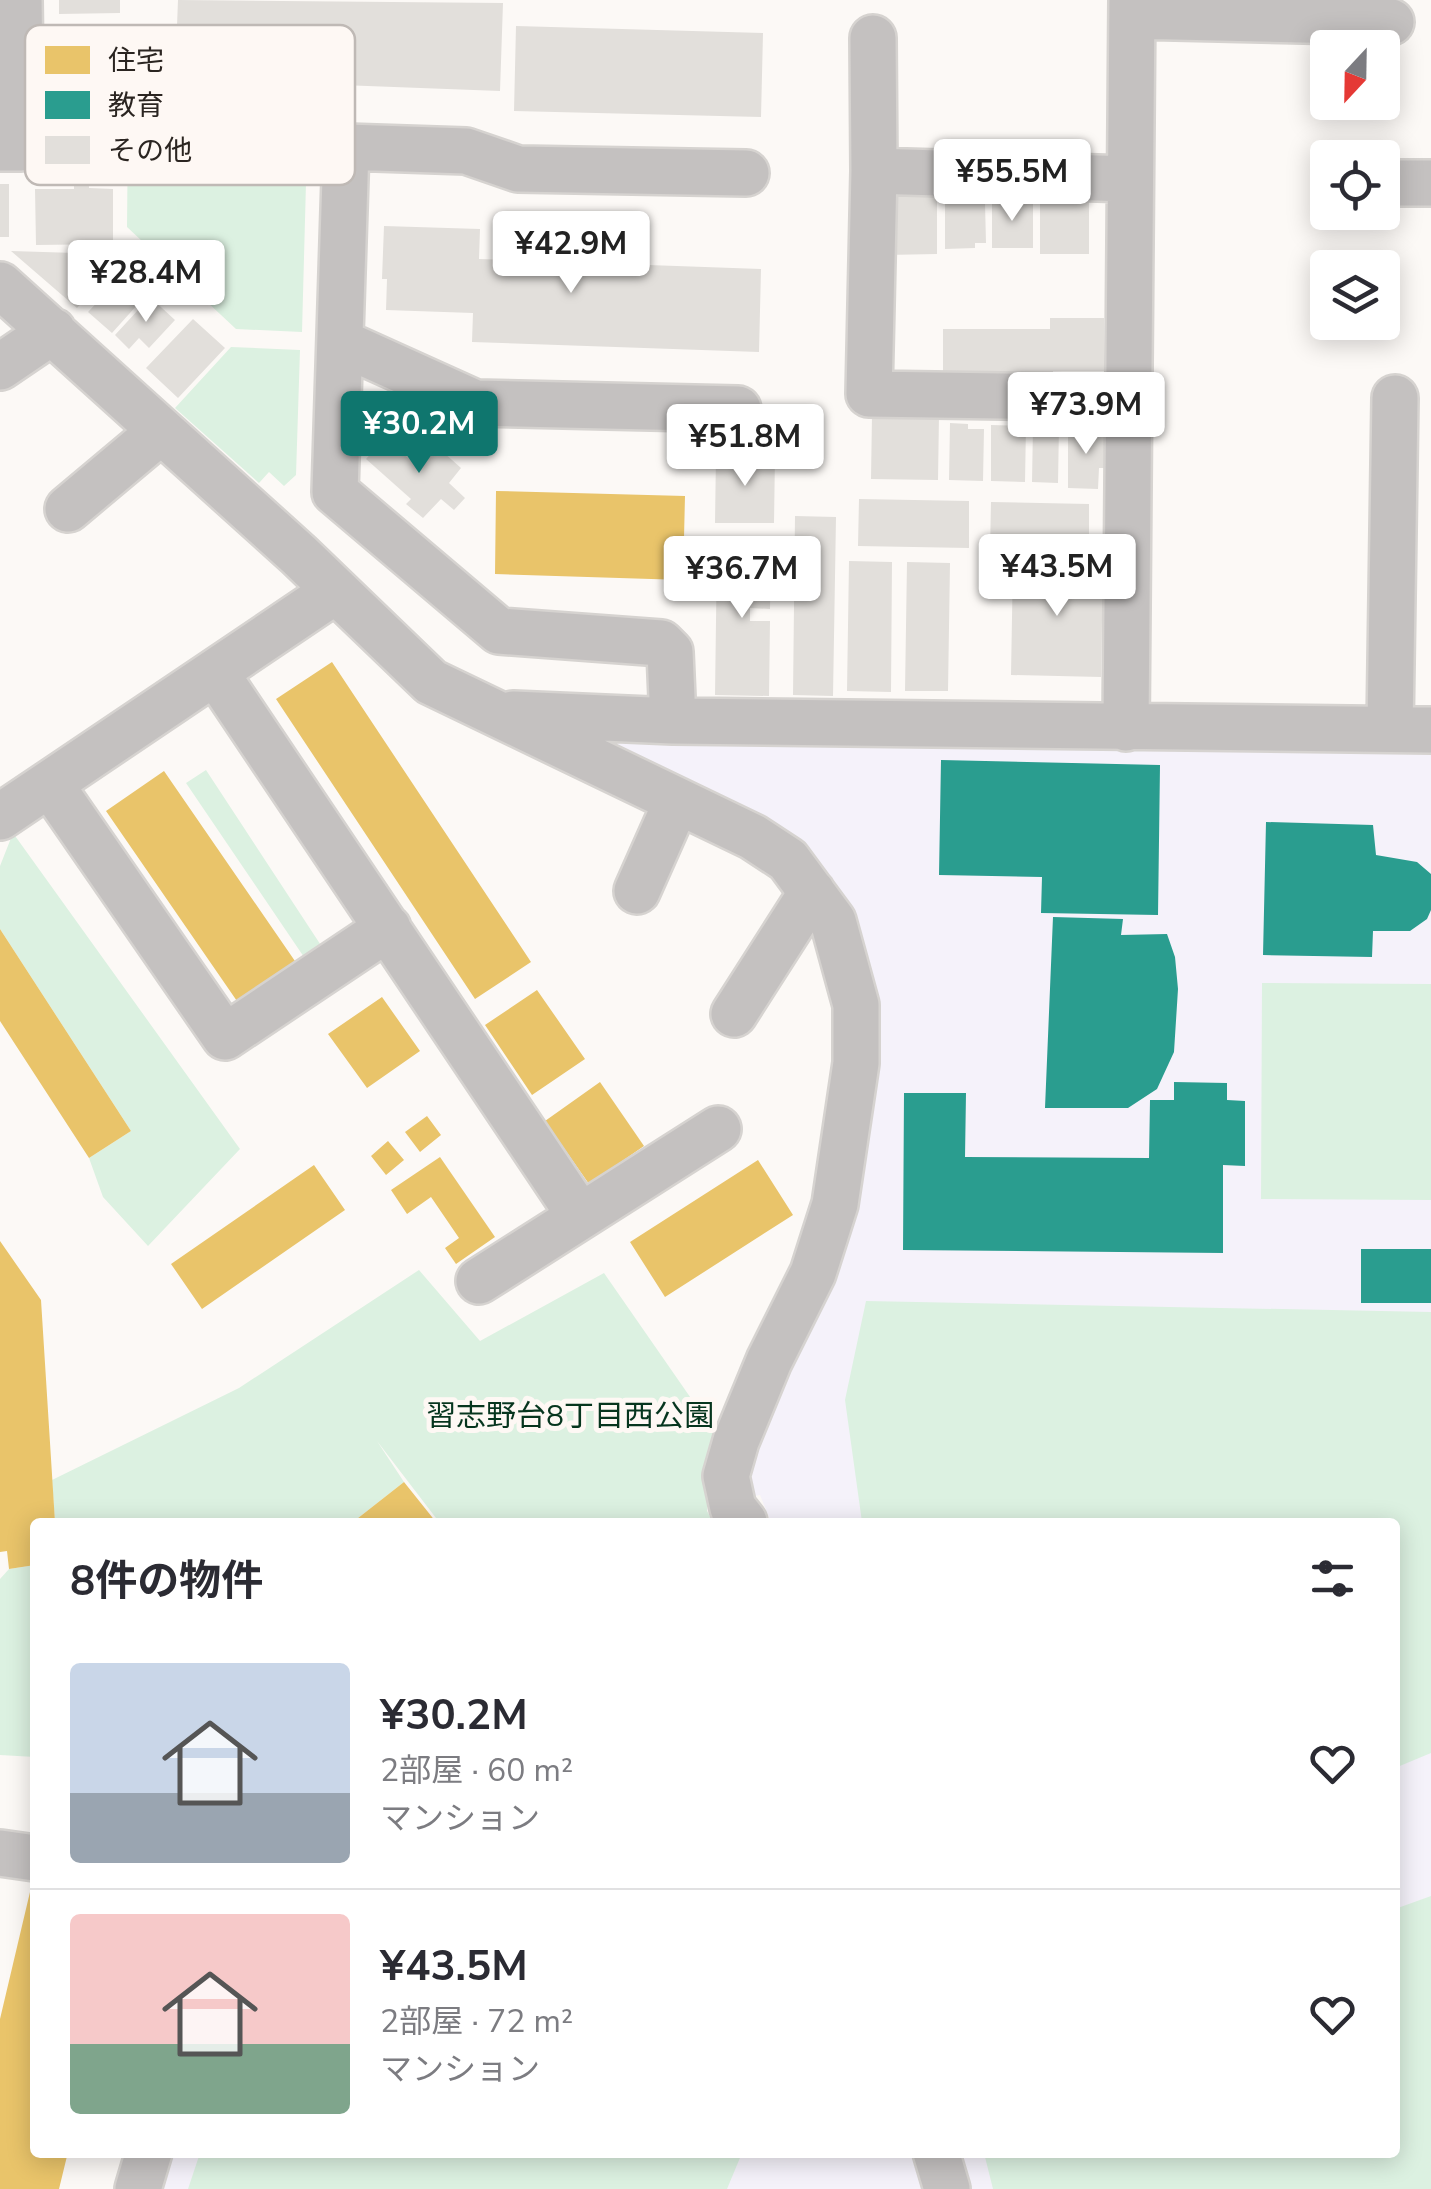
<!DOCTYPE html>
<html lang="ja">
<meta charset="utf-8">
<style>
:root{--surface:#fff;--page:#f7f7f7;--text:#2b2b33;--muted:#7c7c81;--line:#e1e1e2;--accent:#0f766e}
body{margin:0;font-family:"Nunito Sans","Noto Sans JP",sans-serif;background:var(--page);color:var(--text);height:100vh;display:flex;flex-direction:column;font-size:38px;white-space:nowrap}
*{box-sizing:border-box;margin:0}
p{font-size:32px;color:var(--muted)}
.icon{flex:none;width:55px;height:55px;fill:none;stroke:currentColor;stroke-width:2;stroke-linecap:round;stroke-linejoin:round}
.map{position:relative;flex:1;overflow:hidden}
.details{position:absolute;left:30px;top:1518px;width:1370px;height:640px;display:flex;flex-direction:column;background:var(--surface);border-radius:10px;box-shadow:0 5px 25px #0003}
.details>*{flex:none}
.needle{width:65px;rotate:202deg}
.controls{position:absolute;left:1310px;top:30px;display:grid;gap:20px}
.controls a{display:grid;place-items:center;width:90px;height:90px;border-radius:10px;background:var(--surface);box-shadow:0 5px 25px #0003;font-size:50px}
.price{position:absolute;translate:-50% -85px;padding:0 22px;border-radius:10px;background:#fff;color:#222;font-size:32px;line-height:65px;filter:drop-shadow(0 2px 5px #0008)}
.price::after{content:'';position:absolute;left:50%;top:60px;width:30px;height:22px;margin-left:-15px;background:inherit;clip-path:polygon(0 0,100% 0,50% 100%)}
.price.on{background:var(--accent);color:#fff}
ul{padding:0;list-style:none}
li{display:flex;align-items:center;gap:30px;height:250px;padding:0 40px}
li+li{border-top:2px solid var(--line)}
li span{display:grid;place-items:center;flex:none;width:280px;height:200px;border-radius:10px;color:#555}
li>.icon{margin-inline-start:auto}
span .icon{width:120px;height:120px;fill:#fffc;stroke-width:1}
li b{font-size:42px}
h2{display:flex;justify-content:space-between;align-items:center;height:120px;padding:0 40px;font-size:42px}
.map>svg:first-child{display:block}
.education{fill:#f5f2fa}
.green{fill:#dcf1e1}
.homes{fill:#e9c46a}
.schools{fill:#2a9d8f}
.building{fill:#e2dfdb}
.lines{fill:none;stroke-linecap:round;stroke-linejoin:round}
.minor-casing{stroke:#d6d3d0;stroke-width:50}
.minor{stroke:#c4c1c0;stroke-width:45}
.labels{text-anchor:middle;stroke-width:10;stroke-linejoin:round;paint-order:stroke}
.park-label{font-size:30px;fill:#06351e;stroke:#fef8f4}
.key{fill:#fef8f4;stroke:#bfb9b5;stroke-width:2.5}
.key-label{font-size:28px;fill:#2b2521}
</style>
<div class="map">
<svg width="1431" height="2189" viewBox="0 0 1431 2189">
<rect width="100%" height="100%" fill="#fcf9f6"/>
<path class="education" d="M 566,732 L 1431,750 L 1431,2189 L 966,2189 L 953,2153 L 1395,2152 L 1395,1522 L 771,1522 L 760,1495 L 749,1497 L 752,1451 L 826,1287 L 844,912 Z
M 168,2152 L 919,2153 L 929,2189 L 158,2189 Z"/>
<path class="green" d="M 128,122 L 306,183 L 302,332 L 236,329 L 127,227 Z
M 231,347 L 300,350 L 296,475 L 284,486 L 269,472 L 259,483 L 175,408 Z
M 206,770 L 326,953 L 308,963 L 186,783 Z
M 13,833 L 240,1149 L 148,1246 L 103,1197 L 89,1158 L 131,1131 L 0,929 L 0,866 Z
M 1262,983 L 1431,984 L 1431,1200 L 1261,1199 Z
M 419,1270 L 480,1341 L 604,1273 L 713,1430 L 707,1511 L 713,1522 L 439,1522 L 377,1441 L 404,1482 L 353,1522 L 55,1522 L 52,1480 L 239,1388 Z
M 866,1301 L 1431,1312 L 1431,1753 L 1395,1768 L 1395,1522 L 862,1522 L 845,1400 Z
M 35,1565 L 35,1757 L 0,1755 L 0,1579 L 9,1569 Z
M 1431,1896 L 1431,2189 L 993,2189 L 984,2153 L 1395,2152 L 1395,1909 Z
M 200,2153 L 200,2152 L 742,2153 L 727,2189 L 188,2189 Z"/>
<path class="homes" d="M 496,491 L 685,496 L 683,580 L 495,574 Z
M 332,662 L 531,962 L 475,999 L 276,699 Z
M 164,771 L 297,964 L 239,1004 L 106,811 Z
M 0,929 L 131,1131 L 89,1158 L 0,1021 Z
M 537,990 L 585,1059 L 532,1095 L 485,1025 Z
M 382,997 L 420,1051 L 367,1088 L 328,1034 Z
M 600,1082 L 644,1146 L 589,1184 L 545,1121 Z
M 427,1116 L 441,1135 L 420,1152 L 405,1132 Z
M 388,1141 L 404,1160 L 386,1175 L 371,1156 Z
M 440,1157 L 495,1237 L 456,1264 L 445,1248 L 459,1238 L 431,1197 L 407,1214 L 391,1190 Z
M 758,1160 L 793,1215 L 665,1297 L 630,1242 Z
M 314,1165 L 345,1210 L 202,1309 L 171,1264 Z
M 0,1241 L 41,1300 L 55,1522 L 35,1522 L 35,1565 L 9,1569 L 7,1551 L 0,1552 Z
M 404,1482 L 436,1522 L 353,1522 Z
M 30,1892 L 35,1893 L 35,2152 L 68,2152 L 59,2189 L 0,2189 L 0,2019 Z"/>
<path class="schools" d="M 941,760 L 1160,765 L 1158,915 L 1041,913 L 1042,877 L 939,875 Z
M 1266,822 L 1373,825 L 1376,855 L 1417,862 L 1431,874 L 1431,910 L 1427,919 L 1410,931 L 1373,931 L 1372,957 L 1263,955 Z
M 1053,917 L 1123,919 L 1121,935 L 1167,934 L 1175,957 L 1178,989 L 1174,1052 L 1157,1089 L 1128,1108 L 1045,1108 Z
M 1174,1082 L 1227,1083 L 1227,1100 L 1245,1101 L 1245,1166 L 1223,1165 L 1223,1253 L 903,1250 L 904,1093 L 966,1093 L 965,1157 L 1149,1158 L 1150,1100 L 1174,1100 Z
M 1361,1249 L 1431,1249 L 1431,1303 L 1361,1303 Z"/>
<path class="building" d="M 59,0 L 120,0 L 120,13 L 59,14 Z
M 178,0 L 503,3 L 500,91 L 341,85 L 342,59 L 176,52 Z
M 516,26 L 763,33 L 761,117 L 514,111 Z
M 89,181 L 89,188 L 113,189 L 113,244 L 36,245 L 35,189 L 74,189 L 74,182 Z
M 0,184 L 9,184 L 9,237 L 0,237 Z
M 886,191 L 937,191 L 937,254 L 886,255 Z
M 1040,191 L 1089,191 L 1089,254 L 1040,254 Z
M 992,200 L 1033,200 L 1033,248 L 992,248 Z
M 945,203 L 985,203 L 986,243 L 975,243 L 975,248 L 945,249 Z
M 384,226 L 480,229 L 479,259 L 761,269 L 759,352 L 472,342 L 473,313 L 386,310 L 387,279 L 382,279 Z
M 11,251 L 108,254 L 117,263 L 77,308 Z
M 125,273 L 147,294 L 112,333 L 88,312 Z
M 150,297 L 175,320 L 149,348 L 139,338 L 129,349 L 115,335 Z
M 1050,318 L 1104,318 L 1104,371 L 1053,371 L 1053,378 L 943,378 L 943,329 L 1050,329 Z
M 193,319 L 225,348 L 178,398 L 146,368 Z
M 872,415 L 939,415 L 938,480 L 871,479 Z
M 950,423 L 968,424 L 968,429 L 984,429 L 983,481 L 949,480 Z
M 991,425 L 1026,426 L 1025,482 L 991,481 Z
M 1033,426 L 1059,426 L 1058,483 L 1032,482 Z
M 1068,426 L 1089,426 L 1089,435 L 1108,435 L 1108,468 L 1099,468 L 1098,489 L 1068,488 Z
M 385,438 L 414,463 L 433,443 L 461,468 L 449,483 L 465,498 L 454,510 L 441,499 L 423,518 L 406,504 L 411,499 L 366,459 Z
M 716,454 L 775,456 L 774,523 L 715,523 Z
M 859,499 L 969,501 L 969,548 L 858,546 Z
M 991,502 L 1089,504 L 1089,553 L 990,551 Z
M 795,516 L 836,517 L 833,696 L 793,695 Z
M 717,547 L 771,547 L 770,609 L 750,608 L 750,621 L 770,621 L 769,696 L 715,695 Z
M 1013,560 L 1103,562 L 1101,677 L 1011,675 Z
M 849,561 L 892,562 L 891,692 L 847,691 Z
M 907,562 L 950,563 L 948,691 L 905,691 Z"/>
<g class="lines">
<defs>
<path id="minor" d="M 1132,16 L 1391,22
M 873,38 L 874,171 L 869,394 L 1126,398
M 146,77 L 346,147 L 466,151 L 518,169 L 746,173
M 346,147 L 335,492 L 499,631 L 661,643 L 670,652 L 673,721
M 0,148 L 21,148 L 19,0
M 874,171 L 1130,179
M 1393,183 L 1431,183
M 0,285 L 299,555 L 431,682 L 753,837 L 788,860 L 833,921 L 856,1005 L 856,1063 L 835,1204 L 813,1273 L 769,1361 L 736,1441 L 726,1476 L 733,1508 L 744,1522
M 340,342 L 475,403 L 738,409
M 0,367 L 53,331
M 68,509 L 161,431
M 215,672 L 580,1216
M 513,714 L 673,721 L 1431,730
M 1126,728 L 1132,0
M 1390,729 L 1395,398
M 50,784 L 225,1037 L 388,928
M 0,817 L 335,591
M 637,891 L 677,801
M 734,1014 L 812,892
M 479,1281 L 718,1129
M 0,1853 L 35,1858
M 936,2152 L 947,2189
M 138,2189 L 149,2152"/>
</defs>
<use href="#minor" class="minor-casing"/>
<use href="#minor" class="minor"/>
</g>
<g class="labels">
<g class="park-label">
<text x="570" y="1426">習志野台8丁目西公園</text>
</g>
</g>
<rect x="25" y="25" width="330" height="160" rx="15" class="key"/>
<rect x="45" y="46" width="45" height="28" fill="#e9c46a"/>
<rect x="45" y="91" width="45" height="28" fill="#2a9d8f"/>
<rect x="45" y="136" width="45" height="28" fill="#e2dfdb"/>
<g class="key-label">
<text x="108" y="70">住宅</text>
<text x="108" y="115">教育</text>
<text x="108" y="160">その他</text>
</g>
</svg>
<div class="controls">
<a><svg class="needle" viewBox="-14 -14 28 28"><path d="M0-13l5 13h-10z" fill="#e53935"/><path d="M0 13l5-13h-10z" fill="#7c7c81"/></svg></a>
<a><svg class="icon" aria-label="locate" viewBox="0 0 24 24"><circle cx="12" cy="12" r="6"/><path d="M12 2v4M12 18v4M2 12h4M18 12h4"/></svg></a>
<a><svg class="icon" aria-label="layers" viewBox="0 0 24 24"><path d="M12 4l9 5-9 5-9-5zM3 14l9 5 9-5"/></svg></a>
</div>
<b class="price" style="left:1012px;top:224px">¥55.5M</b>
<b class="price" style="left:571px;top:296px">¥42.9M</b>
<b class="price" style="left:146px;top:325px">¥28.4M</b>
<b class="price" style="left:1086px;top:457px">¥73.9M</b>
<b class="price on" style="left:419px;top:476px">¥30.2M</b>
<b class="price" style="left:745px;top:489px">¥51.8M</b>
<b class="price" style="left:1057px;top:619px">¥43.5M</b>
<b class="price" style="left:742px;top:621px">¥36.7M</b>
<section class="details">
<h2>8件の物件<svg class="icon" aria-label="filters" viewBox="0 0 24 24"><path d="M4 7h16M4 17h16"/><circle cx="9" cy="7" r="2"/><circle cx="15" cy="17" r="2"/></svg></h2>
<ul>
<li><span style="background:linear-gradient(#c9d6e8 65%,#9aa5b1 0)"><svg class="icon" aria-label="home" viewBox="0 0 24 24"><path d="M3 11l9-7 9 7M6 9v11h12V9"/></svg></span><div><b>¥30.2M</b><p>2部屋 · 60 m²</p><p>マンション</p></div><svg class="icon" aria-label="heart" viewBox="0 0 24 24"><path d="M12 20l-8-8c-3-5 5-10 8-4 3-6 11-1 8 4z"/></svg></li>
<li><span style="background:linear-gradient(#f6c9c9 65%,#7fa58c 0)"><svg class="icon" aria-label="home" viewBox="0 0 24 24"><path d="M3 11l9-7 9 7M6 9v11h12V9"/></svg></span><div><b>¥43.5M</b><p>2部屋 · 72 m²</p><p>マンション</p></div><svg class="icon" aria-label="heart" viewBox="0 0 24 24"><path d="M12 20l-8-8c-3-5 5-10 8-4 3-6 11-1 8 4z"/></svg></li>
</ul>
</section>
</div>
